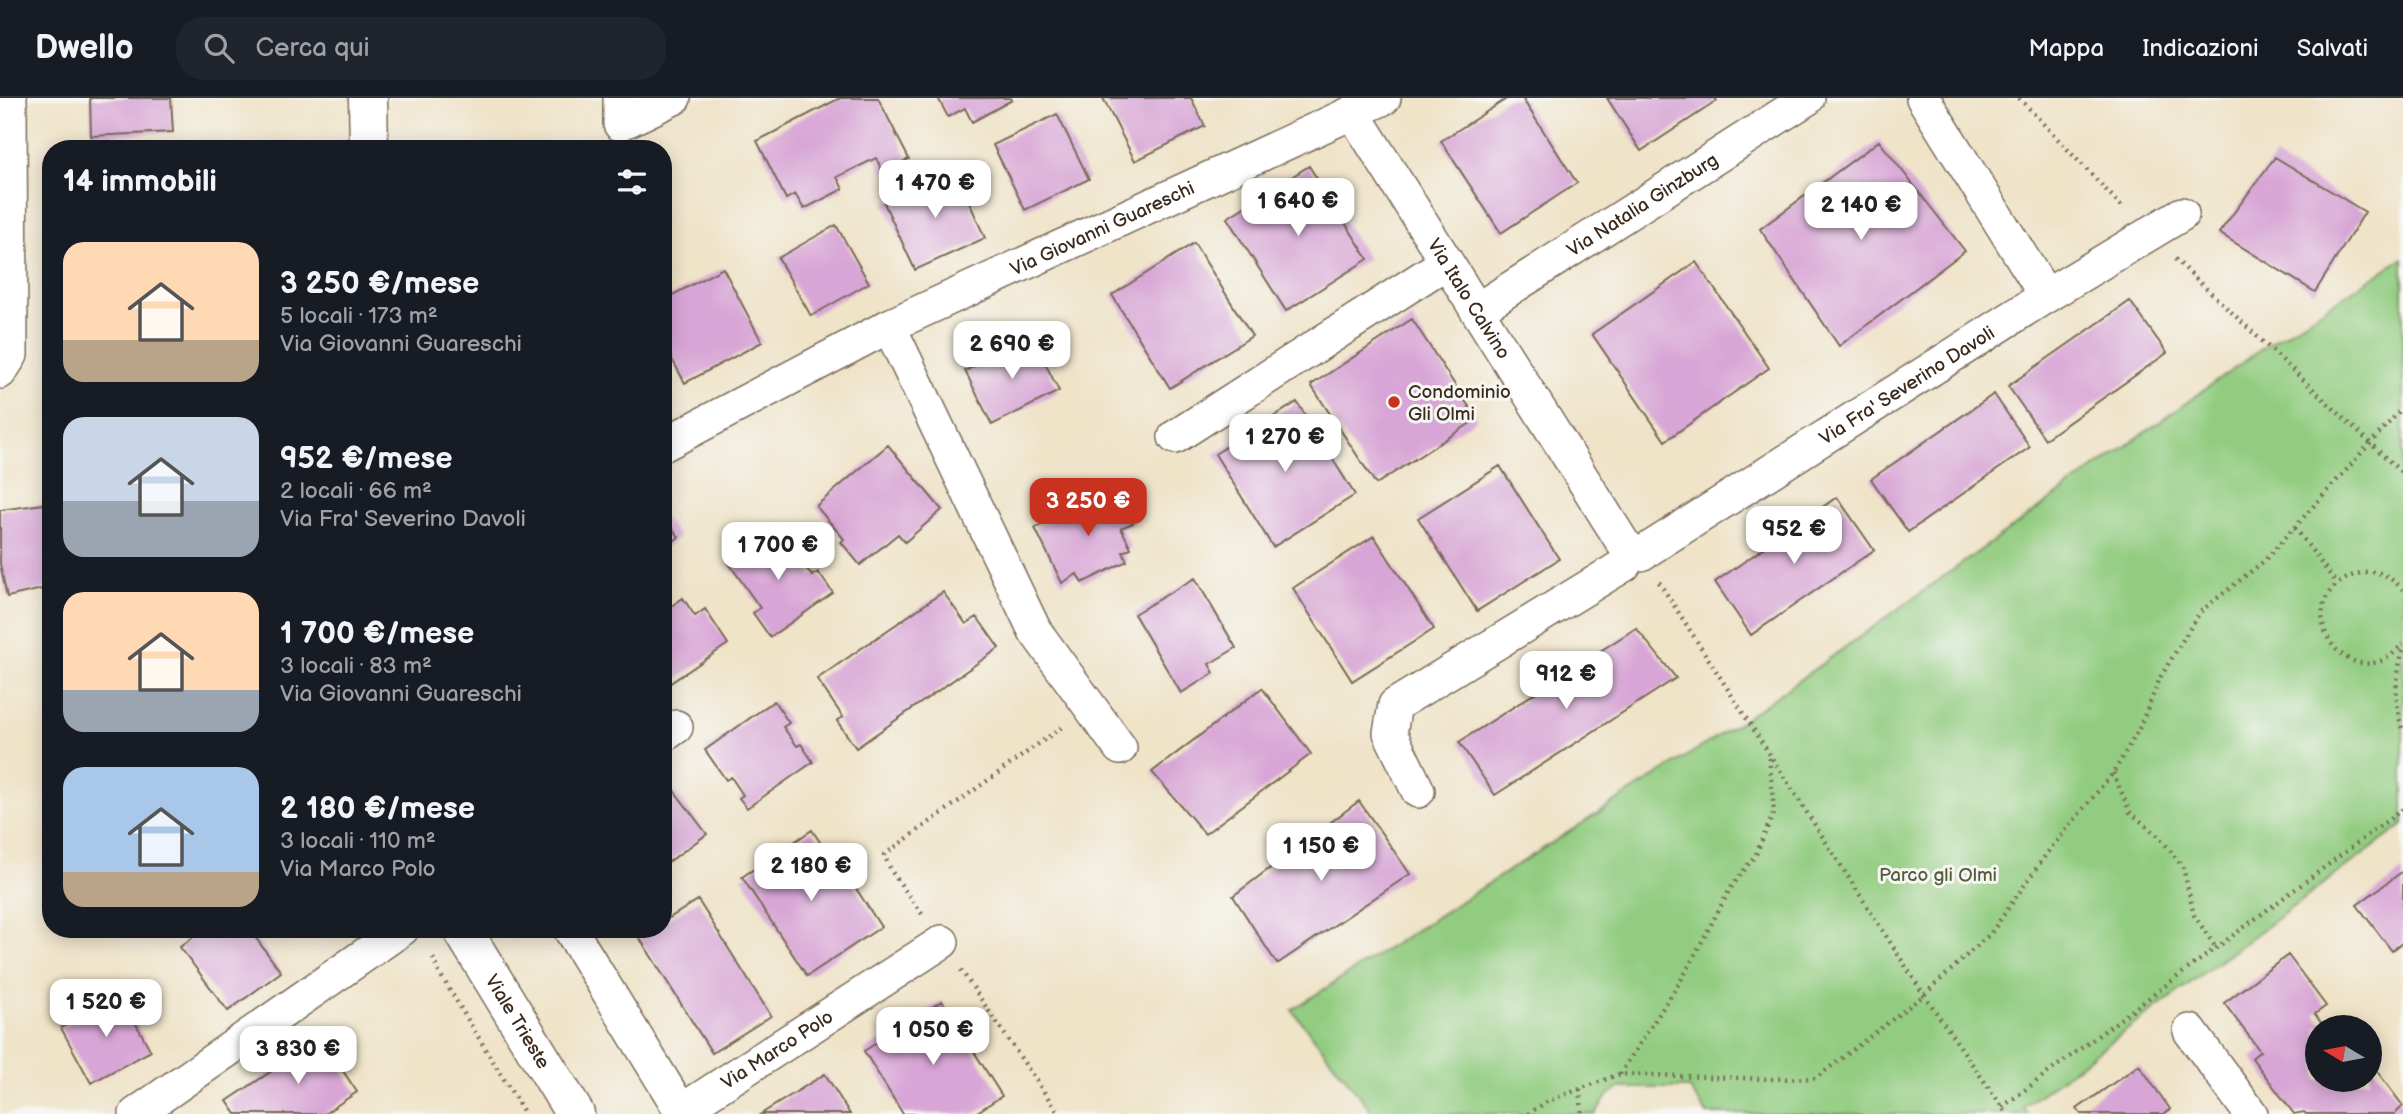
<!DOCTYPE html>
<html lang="it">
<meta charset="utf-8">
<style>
:root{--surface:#171b24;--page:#20242c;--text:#f1f3f6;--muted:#9ea1a6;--line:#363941;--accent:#c8321e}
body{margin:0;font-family:"Balsamiq Sans",sans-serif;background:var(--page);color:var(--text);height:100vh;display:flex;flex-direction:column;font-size:26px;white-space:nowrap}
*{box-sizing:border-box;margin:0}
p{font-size:23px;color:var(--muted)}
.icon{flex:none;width:38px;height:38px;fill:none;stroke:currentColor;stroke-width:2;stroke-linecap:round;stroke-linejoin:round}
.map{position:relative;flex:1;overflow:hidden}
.drawer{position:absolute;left:42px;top:42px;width:630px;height:798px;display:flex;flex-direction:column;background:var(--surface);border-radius:28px;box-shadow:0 4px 18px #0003}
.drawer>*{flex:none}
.needle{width:46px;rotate:280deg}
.buttons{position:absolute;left:2305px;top:917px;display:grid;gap:14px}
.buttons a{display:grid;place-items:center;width:77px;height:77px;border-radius:50%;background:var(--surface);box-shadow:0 4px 18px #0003;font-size:35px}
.price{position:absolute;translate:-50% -60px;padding:0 16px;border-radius:14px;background:#fff;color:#222;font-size:23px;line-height:46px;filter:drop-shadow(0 2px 4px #0008)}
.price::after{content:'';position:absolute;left:50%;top:42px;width:21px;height:16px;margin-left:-10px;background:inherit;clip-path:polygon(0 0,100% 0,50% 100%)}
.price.selected{background:var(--accent);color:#fff}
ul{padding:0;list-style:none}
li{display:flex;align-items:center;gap:21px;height:175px;padding:0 21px}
li span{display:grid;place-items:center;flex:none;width:196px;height:140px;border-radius:21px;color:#555}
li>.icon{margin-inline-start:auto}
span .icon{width:84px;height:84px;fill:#fffc;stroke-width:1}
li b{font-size:30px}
h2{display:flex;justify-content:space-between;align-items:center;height:84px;padding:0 21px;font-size:30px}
header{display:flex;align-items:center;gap:42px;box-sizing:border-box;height:98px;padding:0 35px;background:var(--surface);border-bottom:2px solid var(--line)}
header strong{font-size:33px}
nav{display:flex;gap:38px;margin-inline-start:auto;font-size:24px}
.search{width:490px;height:63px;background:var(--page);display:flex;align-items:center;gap:18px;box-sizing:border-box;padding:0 24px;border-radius:28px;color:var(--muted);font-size:26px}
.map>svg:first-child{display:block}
.green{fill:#92cc80;stroke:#667b4f;stroke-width:2}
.building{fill:#d8a6d6}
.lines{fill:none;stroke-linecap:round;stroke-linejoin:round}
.street-casing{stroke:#7a6b5a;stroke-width:36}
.secondary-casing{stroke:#7a6b5a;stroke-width:41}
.path{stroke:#7a6b5a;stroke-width:4.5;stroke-dasharray:2 5;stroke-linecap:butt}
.street{stroke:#fff;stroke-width:33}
.secondary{stroke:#fff;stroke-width:38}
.poi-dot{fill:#c8321e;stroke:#f6f6f2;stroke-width:2.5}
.labels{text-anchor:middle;stroke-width:6;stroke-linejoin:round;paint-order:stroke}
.street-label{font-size:19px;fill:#3b2a1e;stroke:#f6f6f2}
.poi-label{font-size:19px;fill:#3b2a1e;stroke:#f6f6f2;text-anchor:start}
.park-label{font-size:19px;fill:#555b3b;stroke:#f6f6f2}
</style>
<header>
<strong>Dwello</strong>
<div class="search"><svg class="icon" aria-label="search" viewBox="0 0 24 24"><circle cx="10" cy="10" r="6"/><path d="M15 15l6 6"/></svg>Cerca qui</div>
<nav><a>Mappa</a><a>Indicazioni</a><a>Salvati</a></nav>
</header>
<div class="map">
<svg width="2403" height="1016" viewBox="0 0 2403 1016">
<rect width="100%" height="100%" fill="#f6f6f2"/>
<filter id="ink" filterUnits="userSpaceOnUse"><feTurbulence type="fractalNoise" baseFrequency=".0143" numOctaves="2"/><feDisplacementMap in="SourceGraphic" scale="14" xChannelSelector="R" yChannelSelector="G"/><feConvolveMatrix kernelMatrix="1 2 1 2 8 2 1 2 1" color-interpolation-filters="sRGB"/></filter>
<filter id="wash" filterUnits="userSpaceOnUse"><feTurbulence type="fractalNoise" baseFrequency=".00686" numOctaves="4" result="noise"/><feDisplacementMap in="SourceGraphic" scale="28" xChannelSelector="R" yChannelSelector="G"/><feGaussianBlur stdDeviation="1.57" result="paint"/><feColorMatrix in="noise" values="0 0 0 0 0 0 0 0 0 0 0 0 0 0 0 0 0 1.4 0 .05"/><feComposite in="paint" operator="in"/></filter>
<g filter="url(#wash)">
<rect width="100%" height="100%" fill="#efe3c8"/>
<path class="green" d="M 2403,160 L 2403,727 L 2023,1009 L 2028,1016 L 1707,1016 L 1689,990 L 1620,990 L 1608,997 L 1595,1016 L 1374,1016 L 1292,912 L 1746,620 L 2267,247 Z"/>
<g id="blocks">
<path class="building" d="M 90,0 L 171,0 L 173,34 L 91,38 Z
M 840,0 L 878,0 L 909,61 L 883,74 L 876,60 L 837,79 L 843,91 L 804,111 L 795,96 L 786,101 L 757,43 Z
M 938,0 L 1011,0 L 1012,2 L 972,24 L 965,10 L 948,19 Z
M 1103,0 L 1191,0 L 1205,28 L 1135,63 Z
M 1508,0 L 1522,0 L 1577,85 L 1501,135 L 1441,43 Z
M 1607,0 L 1715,0 L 1717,3 L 1641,53 Z
M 1057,16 L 1089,81 L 1025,112 L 993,47 Z
M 1879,43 L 1965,153 L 1839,248 L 1760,131 Z
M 2275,59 L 2365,114 L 2315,194 L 2219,135 Z
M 1309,68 L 1368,161 L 1286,213 L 1227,120 Z
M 955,72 L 985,140 L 915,172 L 884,105 Z
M 836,127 L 869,185 L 811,218 L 778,160 Z
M 1194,145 L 1252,238 L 1170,290 L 1112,197 Z
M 1696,164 L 1769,270 L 1665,343 L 1592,236 Z
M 723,170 L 762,244 L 685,285 L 663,245 L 663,202 Z
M 2130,203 L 2167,255 L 2045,341 L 2008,288 Z
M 1412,221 L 1477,321 L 1376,386 L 1311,287 Z
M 1032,239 L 1059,293 L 992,327 L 965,273 Z
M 1994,296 L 2030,349 L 1908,434 L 1871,381 Z
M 1297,304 L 1355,397 L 1273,449 L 1215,356 Z
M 888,347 L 942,412 L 905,444 L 898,436 L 860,467 L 841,444 L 844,441 L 816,408 Z
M 1500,368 L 1559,461 L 1477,513 L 1418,420 Z
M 1116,391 L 1133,425 L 1121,430 L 1131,450 L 1123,454 L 1127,463 L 1082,485 L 1077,476 L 1062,485 L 1035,430 Z
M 1837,399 L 1874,452 L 1751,537 L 1715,484 Z
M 51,405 L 51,489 L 7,499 L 0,466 L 0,412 Z
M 663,418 L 679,439 L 663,451 Z
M 778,429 L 812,478 L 818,474 L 833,495 L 770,539 L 753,515 L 760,510 L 728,464 Z
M 1374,438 L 1434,531 L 1352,583 L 1293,490 Z
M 1195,480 L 1236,550 L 1209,566 L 1214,575 L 1181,595 L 1134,516 Z
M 943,494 L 966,526 L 977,519 L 999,550 L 856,650 L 837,623 L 843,619 L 817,581 Z
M 683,500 L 695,518 L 705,511 L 728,546 L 663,590 L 663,514 Z
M 1636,530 L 1676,580 L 1495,697 L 1459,644 Z
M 1262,590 L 1311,656 L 1205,736 L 1152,674 Z
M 774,603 L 789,625 L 783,629 L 797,648 L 801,646 L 813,664 L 747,710 L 739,700 L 743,697 L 731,679 L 726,682 L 705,652 Z
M 663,678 L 707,736 L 663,768 Z
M 1359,703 L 1410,776 L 1277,866 L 1233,798 Z
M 812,732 L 842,777 L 846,775 L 881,829 L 807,878 L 742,779 Z
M 2403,773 L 2403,844 L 2392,853 L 2357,807 Z
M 698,802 L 771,918 L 712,955 L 639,839 L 651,831 L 663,831 L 663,824 Z
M 204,831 L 249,831 L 281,874 L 228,913 L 180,849 Z
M 2288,857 L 2326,908 L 2315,916 L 2324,929 L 2317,929 L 2317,982 L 2370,982 L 2370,964 L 2403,1008 L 2395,1016 L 2306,1016 L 2304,1014 L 2294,1016 L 2252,960 L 2260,953 L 2224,905 Z
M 120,897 L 151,953 L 91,985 L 61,930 Z
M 942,903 L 1002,998 L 974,1016 L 903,1016 L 864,953 Z
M 321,940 L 357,994 L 324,1016 L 236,1016 L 227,1003 Z
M 2139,967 L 2170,1011 L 2164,1016 L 2081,1016 L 2077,1011 Z
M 825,976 L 850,1016 L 761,1016 Z"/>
</g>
</g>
<g filter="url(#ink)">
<use href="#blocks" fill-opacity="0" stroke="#7a6b5a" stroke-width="2"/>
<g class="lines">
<defs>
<g id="street">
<path d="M 620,0 L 620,26 L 674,0"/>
<path d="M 1923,0 L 2046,198"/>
<path id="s1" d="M 1353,15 L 1623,445 L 1632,454"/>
<path id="s2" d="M 1477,212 L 1808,0"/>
<path d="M 889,228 L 1035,533 L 1120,650"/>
<path d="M 0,274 L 11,257 L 10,0"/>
<path d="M 1175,339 L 1445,165"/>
<path id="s3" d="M 663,347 L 889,228 L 1384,0"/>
<path id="s4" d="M 1632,454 L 1641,456 L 2046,198 L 2182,116"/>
<path d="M 663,638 L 676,629"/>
<path d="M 1418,693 L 1390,635 L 1395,607 L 1624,467 L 1632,454"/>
<path d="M 570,831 L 683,1016"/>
<path d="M 2190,933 L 2251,1016"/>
<path id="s5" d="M 681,1013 L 942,844"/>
<path d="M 136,1016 L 402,831"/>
</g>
<g id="secondary">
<path d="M 368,0 L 369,51"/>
<path id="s6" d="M 462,831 L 575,1016"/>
</g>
</defs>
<use href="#street" class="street-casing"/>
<use href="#secondary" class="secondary-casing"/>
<path class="path" d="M 2019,0 L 2124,111
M 2175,161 L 2403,376
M 2295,430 L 2337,486
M 1659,484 L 1924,897 L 2007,1016
M 2403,492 C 2393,480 2377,470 2361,475 C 2286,494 2334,589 2387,560 C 2393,557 2398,550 2403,546
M 2403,552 C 2395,579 2394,607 2403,633
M 2113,675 L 2130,714 L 2160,740 L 2183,769 L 2194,817 L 2216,850
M 922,816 L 892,774 L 884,757 L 1062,629
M 433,860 L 437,871 L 525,1016
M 961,872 L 1059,1016
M 1620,976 L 1683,879 L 1730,791 L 1756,756 L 1774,714 L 1769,658
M 1580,991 L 1582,1016
M 2002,1009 L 2403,711
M 1528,1016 L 1548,1003 L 1620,976 L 1771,981 L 1816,980 L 1924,897 L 1991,835 L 2047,755 L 2113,675 L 2138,633 L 2161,578 L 2200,514 L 2264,463 L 2403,309"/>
<use href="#street" class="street"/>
<use href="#secondary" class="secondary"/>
</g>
</g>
<circle class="poi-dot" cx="1394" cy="304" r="7"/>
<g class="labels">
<g class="street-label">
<text dy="7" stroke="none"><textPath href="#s2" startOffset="196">Via Natalia Ginzburg</textPath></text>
<text dy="7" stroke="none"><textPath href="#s3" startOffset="490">Via Giovanni Guareschi</textPath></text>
<text dy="7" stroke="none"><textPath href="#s1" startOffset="219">Via Italo Calvino</textPath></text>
<text dy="7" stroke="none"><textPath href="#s4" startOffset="324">Via Fra' Severino Davoli</textPath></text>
<text dy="7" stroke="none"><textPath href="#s6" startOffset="108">Viale Trieste</textPath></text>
<text dy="7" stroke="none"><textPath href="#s5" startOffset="114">Via Marco Polo</textPath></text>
</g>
<g class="poi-label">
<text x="1408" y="300">Condominio<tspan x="1408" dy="22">Gli Olmi</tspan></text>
</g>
<g class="park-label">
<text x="1938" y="783">Parco gli Olmi</text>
</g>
</g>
</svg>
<div class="buttons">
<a><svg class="needle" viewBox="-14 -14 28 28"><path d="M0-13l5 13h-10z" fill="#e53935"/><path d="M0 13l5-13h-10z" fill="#9ea1a6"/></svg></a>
</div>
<b class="price" style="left:935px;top:122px">1 470 €</b>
<b class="price" style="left:1298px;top:140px">1 640 €</b>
<b class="price" style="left:1861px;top:144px">2 140 €</b>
<b class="price" style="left:1012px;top:283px">2 690 €</b>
<b class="price" style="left:1285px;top:376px">1 270 €</b>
<b class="price selected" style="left:1088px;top:440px">3 250 €</b>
<b class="price" style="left:1794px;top:468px">952 €</b>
<b class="price" style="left:778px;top:484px">1 700 €</b>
<b class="price" style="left:1566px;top:613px">912 €</b>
<b class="price" style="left:1321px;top:785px">1 150 €</b>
<b class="price" style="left:811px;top:805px">2 180 €</b>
<b class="price" style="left:106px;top:941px">1 520 €</b>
<b class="price" style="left:933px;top:969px">1 050 €</b>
<b class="price" style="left:298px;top:988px">3 830 €</b>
<section class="drawer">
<h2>14 immobili<svg class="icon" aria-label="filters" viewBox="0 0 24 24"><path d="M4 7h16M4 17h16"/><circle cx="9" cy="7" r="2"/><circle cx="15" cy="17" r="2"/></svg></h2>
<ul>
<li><span style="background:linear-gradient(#ffd9b3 70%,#b9a48a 0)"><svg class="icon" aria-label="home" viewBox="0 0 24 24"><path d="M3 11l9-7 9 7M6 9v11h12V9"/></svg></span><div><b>3 250 €/mese</b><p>5 locali · 173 m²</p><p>Via Giovanni Guareschi</p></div></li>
<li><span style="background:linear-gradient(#c9d6e8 60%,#9aa5b1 0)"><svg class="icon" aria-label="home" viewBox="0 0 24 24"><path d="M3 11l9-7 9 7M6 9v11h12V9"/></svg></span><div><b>952 €/mese</b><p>2 locali · 66 m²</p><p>Via Fra' Severino Davoli</p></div></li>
<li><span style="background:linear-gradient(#ffd9b3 70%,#9aa5b1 0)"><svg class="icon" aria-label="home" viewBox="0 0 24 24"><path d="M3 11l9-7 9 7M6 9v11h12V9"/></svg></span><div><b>1 700 €/mese</b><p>3 locali · 83 m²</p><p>Via Giovanni Guareschi</p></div></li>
<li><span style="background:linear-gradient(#a9c7e8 75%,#b9a48a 0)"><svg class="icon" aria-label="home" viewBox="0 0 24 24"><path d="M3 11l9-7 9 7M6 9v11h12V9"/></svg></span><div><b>2 180 €/mese</b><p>3 locali · 110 m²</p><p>Via Marco Polo</p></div></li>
</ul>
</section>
</div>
